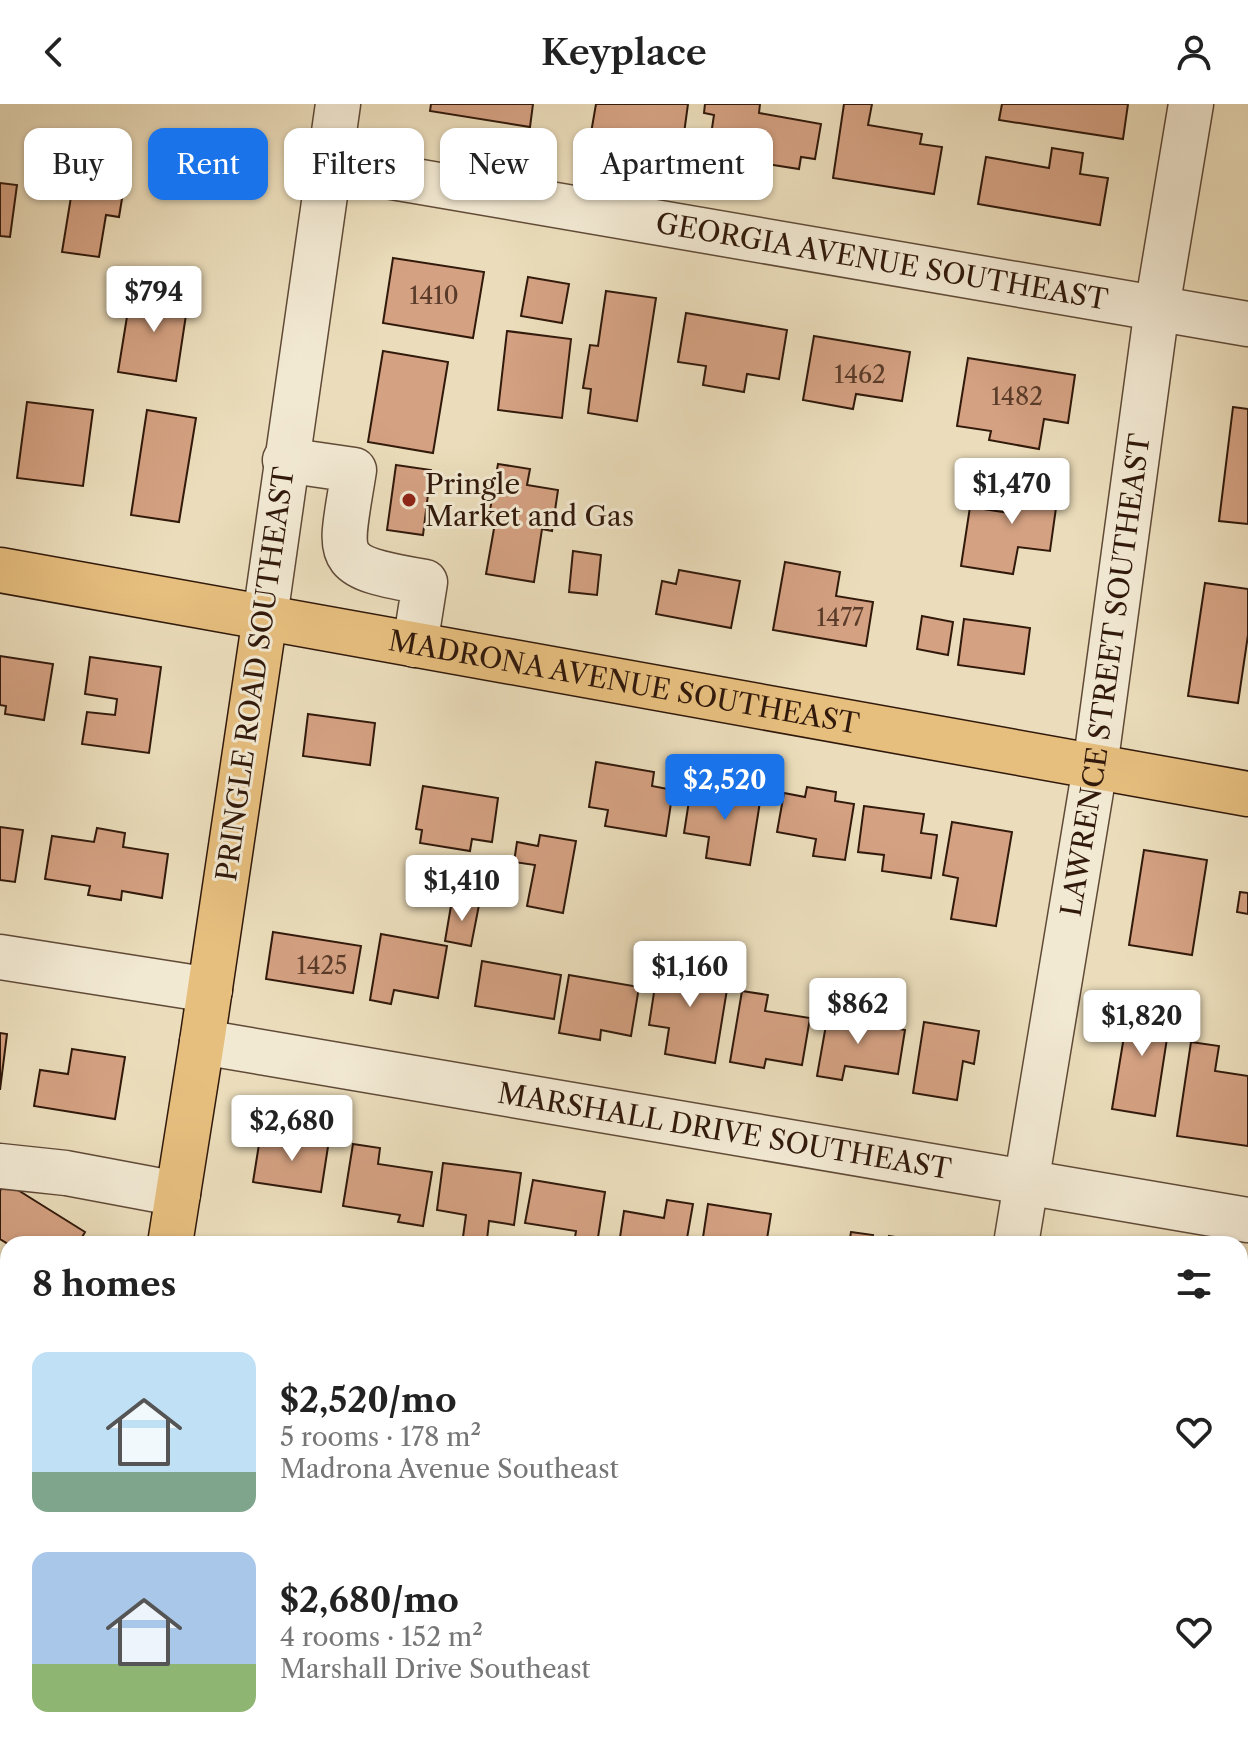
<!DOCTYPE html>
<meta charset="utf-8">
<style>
:root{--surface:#fff;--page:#f6f6f6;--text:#222;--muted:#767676;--accent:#1a73e8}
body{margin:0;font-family:"Libre Caslon Text",serif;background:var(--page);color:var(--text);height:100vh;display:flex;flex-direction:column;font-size:30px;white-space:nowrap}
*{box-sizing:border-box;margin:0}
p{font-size:26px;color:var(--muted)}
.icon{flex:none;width:44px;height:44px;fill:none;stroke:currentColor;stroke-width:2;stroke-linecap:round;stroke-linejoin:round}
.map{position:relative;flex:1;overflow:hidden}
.drawer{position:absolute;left:0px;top:1132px;width:1248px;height:514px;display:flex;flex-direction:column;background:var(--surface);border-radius:24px 24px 0 0;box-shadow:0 2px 6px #0004}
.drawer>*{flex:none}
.guide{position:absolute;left:24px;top:24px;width:800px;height:72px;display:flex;gap:16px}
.price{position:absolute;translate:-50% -68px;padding:0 18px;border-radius:8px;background:#fff;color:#222;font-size:26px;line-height:52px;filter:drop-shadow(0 2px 4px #0008)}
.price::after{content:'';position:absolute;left:50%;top:48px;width:24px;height:18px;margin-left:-12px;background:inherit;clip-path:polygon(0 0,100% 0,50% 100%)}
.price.current{background:var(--accent);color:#fff}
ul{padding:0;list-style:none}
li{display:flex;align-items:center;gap:24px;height:200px;padding:0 32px}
li span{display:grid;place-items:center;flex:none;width:224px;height:160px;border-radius:16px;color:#555}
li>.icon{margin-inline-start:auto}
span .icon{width:96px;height:96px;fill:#fffc;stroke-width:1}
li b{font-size:34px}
h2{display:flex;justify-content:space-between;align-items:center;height:96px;padding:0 32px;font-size:34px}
.chip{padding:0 28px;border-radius:16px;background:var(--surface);box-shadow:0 2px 6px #0004;font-size:28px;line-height:72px}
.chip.current{background:var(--accent);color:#fff}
header{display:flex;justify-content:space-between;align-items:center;height:104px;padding:0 32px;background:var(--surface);font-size:36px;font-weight:600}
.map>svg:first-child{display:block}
.building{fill:#d4a182;stroke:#31190b;stroke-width:2}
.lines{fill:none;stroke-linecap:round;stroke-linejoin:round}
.minor-casing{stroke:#604a37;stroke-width:47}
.major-casing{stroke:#31190b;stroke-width:47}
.minor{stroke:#f2e9d3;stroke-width:44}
.major{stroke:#e6be7e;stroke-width:44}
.poi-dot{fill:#8f2418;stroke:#f2e9d3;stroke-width:3}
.labels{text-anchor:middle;stroke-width:6;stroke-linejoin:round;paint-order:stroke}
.number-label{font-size:24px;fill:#5a3b29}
.street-label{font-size:28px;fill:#31190b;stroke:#f2e9d3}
.poi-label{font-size:28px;fill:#31190b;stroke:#f2e9d3;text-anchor:start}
</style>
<header><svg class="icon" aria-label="back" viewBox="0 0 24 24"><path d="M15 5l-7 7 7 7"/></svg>Keyplace<svg class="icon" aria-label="person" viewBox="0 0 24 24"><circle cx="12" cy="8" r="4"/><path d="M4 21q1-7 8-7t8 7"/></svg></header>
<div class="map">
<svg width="1248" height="1645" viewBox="0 0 1248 1645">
<rect width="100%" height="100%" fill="#ebddbb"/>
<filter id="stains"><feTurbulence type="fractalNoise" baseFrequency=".0025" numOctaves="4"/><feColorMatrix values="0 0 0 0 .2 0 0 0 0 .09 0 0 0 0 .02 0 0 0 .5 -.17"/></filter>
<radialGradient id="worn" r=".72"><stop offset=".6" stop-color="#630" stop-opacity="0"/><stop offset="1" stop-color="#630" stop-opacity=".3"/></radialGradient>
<path class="building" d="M 431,0 L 533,0 L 530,23 L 430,7 Z
M 596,0 L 688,0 L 682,44 L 591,29 Z
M 705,0 L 760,0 L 759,9 L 821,20 L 815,55 L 801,53 L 799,65 L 708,51 L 714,11 L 704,9 Z
M 844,0 L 872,0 L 868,21 L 922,30 L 920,40 L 942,43 L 934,90 L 833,74 Z
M 1002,0 L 1128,0 L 1123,35 L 999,16 Z
M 79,44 L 129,52 L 119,113 L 106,111 L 99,153 L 62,148 Z
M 1052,44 L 1083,49 L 1080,70 L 1108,74 L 1100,121 L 978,100 L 986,53 L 1049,64 Z
M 0,79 L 17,81 L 10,133 L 0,132 Z
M 393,154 L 484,168 L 473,234 L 383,219 Z
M 528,173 L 569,180 L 562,219 L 521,212 Z
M 132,182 L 189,191 L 176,277 L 118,268 Z
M 606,187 L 656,194 L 637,317 L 588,309 L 591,285 L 583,284 L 590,241 L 598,242 Z
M 686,209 L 787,226 L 779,275 L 747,270 L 744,288 L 703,281 L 706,262 L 678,258 Z
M 507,227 L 571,235 L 562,314 L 498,306 Z
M 814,232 L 910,248 L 902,297 L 856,290 L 853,305 L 803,296 Z
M 383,247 L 448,258 L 433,349 L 368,338 Z
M 968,254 L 1075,271 L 1068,319 L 1044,315 L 1039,345 L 989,336 L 991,327 L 957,322 Z
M 27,298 L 93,306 L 83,382 L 17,374 Z
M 1233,303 L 1248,305 L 1248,420 L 1219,417 Z
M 147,306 L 196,314 L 179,418 L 131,411 Z
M 498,360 L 530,365 L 527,381 L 558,386 L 552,427 L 542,425 L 534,478 L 486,470 L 495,419 L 488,418 Z
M 396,361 L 431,366 L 423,431 L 387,426 Z
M 1016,369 L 1060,375 L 1050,447 L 1018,443 L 1013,470 L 961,462 L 970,403 L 1010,409 Z
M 573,447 L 601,451 L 597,491 L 569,488 Z
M 785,458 L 840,468 L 836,492 L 873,498 L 866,542 L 773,526 Z
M 679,466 L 740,477 L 731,524 L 656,510 L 662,477 L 676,480 Z
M 1205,479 L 1248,485 L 1248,531 L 1238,599 L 1188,592 Z
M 922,512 L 953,518 L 948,551 L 917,545 Z
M 964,515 L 1030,524 L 1024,570 L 958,561 Z
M 0,552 L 53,560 L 44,616 L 5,610 L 6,602 L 0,601 Z
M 90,553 L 161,563 L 149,649 L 82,640 L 87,608 L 115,611 L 117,595 L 85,590 Z
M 308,610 L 375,619 L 370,661 L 303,652 Z
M 596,658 L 654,668 L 652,682 L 673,686 L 666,732 L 605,722 L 608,706 L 589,703 Z
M 732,681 L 762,685 L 750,761 L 706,754 L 709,733 L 684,729 L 691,684 L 730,690 Z
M 423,682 L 498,694 L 492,738 L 472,735 L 470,747 L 420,739 L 422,726 L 416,725 Z
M 807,683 L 836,688 L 835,697 L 854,700 L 845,756 L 813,752 L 816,735 L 777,728 L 784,689 L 805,693 Z
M 864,702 L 924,710 L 921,729 L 937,731 L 931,774 L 882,767 L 884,751 L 858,748 Z
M 952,718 L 1012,728 L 996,822 L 951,815 L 958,774 L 943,771 Z
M 0,723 L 23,726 L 15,778 L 0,776 Z
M 97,724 L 125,729 L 123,743 L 168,750 L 162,794 L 122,787 L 121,796 L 88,791 L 90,782 L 45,775 L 52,732 L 94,738 Z
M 540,731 L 576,737 L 563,809 L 527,802 L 535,761 L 514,758 L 517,738 L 538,742 Z
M 1144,746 L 1207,756 L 1192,851 L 1129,841 Z
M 1240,788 L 1248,789 L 1248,810 L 1237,808 Z
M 452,796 L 479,801 L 471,842 L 445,837 Z
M 273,828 L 361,842 L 353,889 L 266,875 Z
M 381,830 L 447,842 L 438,894 L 394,886 L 391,900 L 370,896 Z
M 659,856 L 730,867 L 715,959 L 665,950 L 669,924 L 649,921 Z
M 482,857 L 561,871 L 554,915 L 475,902 Z
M 569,871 L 639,883 L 631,932 L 601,926 L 600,936 L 559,929 Z
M 742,887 L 768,891 L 765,907 L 810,914 L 802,961 L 766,955 L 764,964 L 730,958 Z
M 1130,896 L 1172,902 L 1155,1012 L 1112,1005 Z
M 829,904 L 853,908 L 852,917 L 905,926 L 898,970 L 845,962 L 842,976 L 817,972 Z
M 924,918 L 979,927 L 974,960 L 963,957 L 957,996 L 913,989 Z
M 0,929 L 7,930 L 0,986 Z
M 1191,938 L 1219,942 L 1215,967 L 1248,972 L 1248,1042 L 1177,1032 Z
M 72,945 L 125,953 L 115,1015 L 34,1002 L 40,966 L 68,970 Z
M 288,1030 L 329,1036 L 321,1088 L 253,1078 L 260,1034 L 286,1038 Z
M 353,1040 L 380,1044 L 378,1060 L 432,1068 L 423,1122 L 398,1118 L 400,1111 L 343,1102 Z
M 443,1059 L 521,1069 L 514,1121 L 489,1117 L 487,1136 L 463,1133 L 466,1111 L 437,1106 Z
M 533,1076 L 605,1088 L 597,1140 L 574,1140 L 576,1127 L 525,1119 Z
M 5,1078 L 85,1128 L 78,1140 L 8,1140 L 0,1135 L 0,1087 Z
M 667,1096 L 693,1100 L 686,1140 L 619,1140 L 624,1107 L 664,1114 Z
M 708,1100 L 771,1110 L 767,1135 L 783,1137 L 782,1140 L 702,1140 Z
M 851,1128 L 873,1131 L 872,1140 L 849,1140 Z
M 889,1132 L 933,1139 L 933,1140 L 887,1140 Z
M 1248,1195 L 1248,1254 L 1240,1253 Z
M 8,1223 L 8,1283 L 0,1282 L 0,1234 L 6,1235 Z
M 0,1303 L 8,1304 L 8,1363 L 0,1362 Z
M 1240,1392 L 1248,1394 L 1248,1447 L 1240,1446 Z
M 0,1521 L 8,1522 L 8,1572 L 0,1571 Z
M 171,1638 L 242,1638 L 240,1645 L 170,1645 Z
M 848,1638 L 894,1638 L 895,1641 L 882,1645 L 850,1645 Z
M 1055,1638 L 1120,1638 L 1126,1645 L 1060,1645 Z
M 1187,1638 L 1221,1638 L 1248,1645 L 1186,1645 Z"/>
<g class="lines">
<defs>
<g id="minor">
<path id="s1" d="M 328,62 L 1248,220"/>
<path d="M 285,356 L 354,366 C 340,456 328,462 425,478 L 415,541"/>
<path d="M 265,513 L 338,0"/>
<path d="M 0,853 L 210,886"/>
<path id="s2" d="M 202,938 L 1248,1116"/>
<path d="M 0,1062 L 66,1069 L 178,1090"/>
<path id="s3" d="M 1016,1140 L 1095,663 L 1157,204 L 1191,0"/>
<path d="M 0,1193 L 8,1194"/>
<path d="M 1240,1543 L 1248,1544"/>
<path d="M 985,1638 L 990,1645"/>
</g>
<g id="major">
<path id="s4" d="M 0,466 L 1248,690"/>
<path d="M 170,1140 L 202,938 L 265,513"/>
<path d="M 93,1645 L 94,1638"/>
</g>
</defs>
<use href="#minor" class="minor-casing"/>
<use href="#major" class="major-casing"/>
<use href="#minor" class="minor"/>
<use href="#major" class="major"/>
</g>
<circle class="poi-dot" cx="409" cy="396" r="8"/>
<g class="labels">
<g class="number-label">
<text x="434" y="200">1410</text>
<text x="860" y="279">1462</text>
<text x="1017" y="301">1482</text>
<text x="840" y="522">1477</text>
<text x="322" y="870">1425</text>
</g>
<g class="street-label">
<text dy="10" stroke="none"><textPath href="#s1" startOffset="562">GEORGIA AVENUE SOUTHEAST</textPath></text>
<text transform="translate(255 570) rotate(-82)" y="10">PRINGLE ROAD SOUTHEAST</text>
<text dy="10" stroke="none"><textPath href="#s3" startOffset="576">LAWRENCE STREET SOUTHEAST</textPath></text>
<text dy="10" stroke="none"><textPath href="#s4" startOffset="634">MADRONA AVENUE SOUTHEAST</textPath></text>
<text dy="10" stroke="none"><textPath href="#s2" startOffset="530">MARSHALL DRIVE SOUTHEAST</textPath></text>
</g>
<g class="poi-label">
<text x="425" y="390">Pringle<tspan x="425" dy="32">Market and Gas</tspan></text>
</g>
</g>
<rect width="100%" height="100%" filter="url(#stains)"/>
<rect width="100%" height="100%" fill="url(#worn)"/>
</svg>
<b class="price" style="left:154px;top:230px">$794</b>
<b class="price" style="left:1012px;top:422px">$1,470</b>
<b class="price current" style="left:725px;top:718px">$2,520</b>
<b class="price" style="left:462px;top:819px">$1,410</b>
<b class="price" style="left:690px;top:905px">$1,160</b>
<b class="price" style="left:858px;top:942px">$862</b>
<b class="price" style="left:1142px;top:954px">$1,820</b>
<b class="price" style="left:292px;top:1059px">$2,680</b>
<div class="guide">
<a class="chip">Buy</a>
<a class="chip current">Rent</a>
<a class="chip">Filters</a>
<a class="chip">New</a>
<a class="chip">Apartment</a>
</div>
<section class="drawer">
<h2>8 homes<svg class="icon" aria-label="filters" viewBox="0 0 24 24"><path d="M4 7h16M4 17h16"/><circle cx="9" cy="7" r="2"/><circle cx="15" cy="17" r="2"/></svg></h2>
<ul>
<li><span style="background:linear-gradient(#bfe0f5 75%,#7fa58c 0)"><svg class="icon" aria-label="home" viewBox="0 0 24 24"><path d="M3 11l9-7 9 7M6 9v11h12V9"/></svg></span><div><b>$2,520/mo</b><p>5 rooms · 178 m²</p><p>Madrona Avenue Southeast</p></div><svg class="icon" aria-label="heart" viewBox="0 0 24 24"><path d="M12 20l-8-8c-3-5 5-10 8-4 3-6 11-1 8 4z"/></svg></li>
<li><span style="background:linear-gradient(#a9c7e8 70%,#8fb573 0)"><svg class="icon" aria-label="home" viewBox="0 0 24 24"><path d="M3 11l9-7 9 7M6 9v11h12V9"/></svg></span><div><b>$2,680/mo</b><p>4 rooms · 152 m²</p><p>Marshall Drive Southeast</p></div><svg class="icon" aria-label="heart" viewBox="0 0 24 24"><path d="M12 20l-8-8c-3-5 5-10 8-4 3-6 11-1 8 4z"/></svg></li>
</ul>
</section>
</div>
